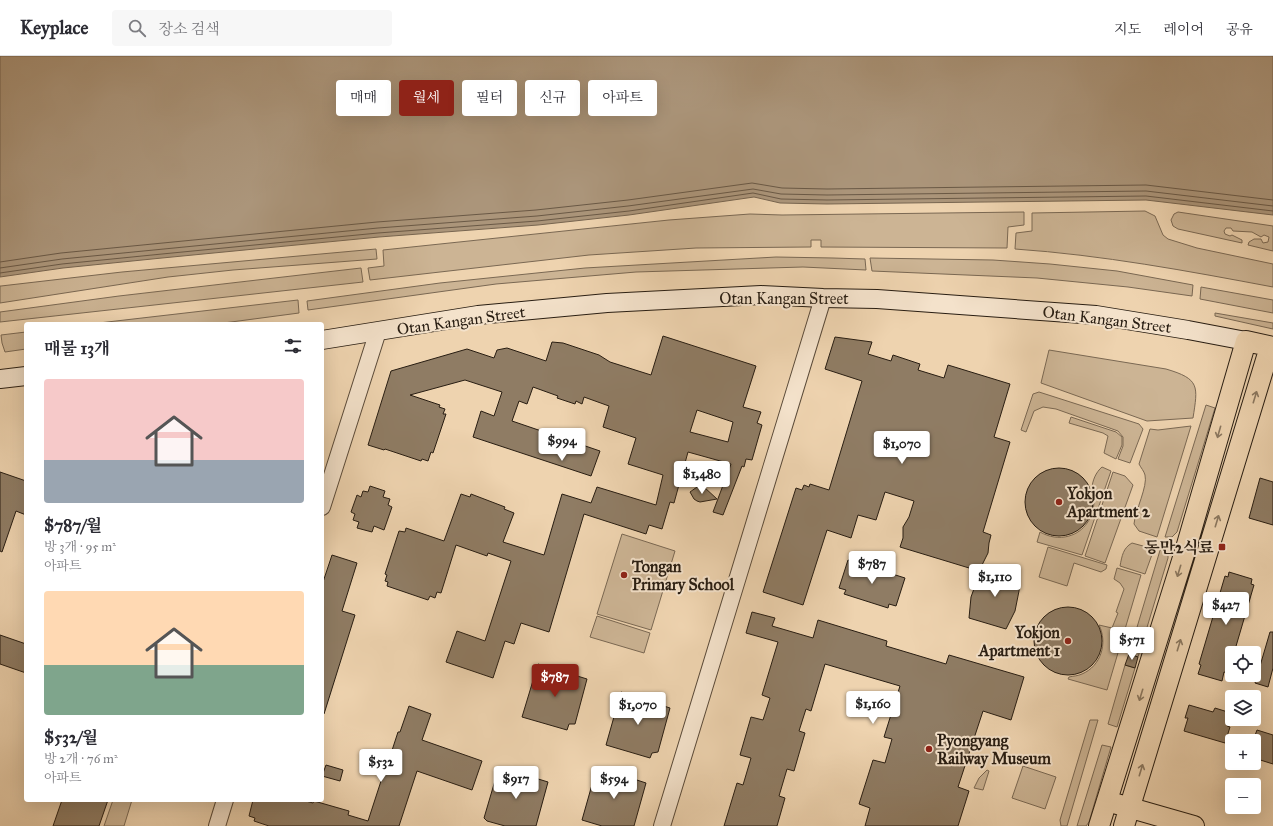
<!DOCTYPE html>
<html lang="ko">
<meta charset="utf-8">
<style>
:root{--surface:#fff;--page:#f7f7f7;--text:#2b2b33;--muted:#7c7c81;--line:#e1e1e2;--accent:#8f2418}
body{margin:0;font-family:"IM FELL Great Primer","Noto Serif KR",serif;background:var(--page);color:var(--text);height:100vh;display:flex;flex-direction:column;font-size:15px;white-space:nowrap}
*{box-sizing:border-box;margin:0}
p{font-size:13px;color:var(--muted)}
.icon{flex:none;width:22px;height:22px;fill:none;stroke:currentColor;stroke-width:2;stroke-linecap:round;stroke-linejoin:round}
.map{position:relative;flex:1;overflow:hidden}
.side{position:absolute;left:24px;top:266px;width:300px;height:480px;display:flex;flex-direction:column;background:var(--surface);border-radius:4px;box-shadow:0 4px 16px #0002}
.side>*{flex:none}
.guide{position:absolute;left:336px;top:24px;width:380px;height:36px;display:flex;gap:8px}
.tools{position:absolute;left:1225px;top:590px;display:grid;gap:8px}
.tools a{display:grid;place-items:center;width:36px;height:36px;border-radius:4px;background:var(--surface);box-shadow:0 4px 16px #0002;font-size:20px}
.price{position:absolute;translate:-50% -34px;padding:0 9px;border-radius:4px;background:#fff;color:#222;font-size:13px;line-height:26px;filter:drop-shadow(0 1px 2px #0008)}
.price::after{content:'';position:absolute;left:50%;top:24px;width:12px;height:9px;margin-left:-6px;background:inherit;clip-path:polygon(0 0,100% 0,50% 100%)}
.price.selected{background:var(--accent);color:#fff}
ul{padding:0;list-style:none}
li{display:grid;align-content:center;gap:8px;height:212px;padding:0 20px}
li span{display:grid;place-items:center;height:124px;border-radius:4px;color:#555}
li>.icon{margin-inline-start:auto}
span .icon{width:72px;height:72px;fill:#fffc;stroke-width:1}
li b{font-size:17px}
h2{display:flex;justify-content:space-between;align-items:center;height:48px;padding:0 20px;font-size:17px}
.chip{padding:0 14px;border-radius:4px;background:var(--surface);box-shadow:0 4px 16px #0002;font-size:14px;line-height:36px}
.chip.selected{background:var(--accent);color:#fff}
header{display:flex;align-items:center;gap:24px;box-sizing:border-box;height:56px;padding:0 20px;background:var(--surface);border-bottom:1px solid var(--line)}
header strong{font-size:19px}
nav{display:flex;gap:22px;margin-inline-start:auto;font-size:14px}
.search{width:280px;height:36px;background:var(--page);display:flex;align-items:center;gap:10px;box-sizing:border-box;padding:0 14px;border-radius:4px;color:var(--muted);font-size:15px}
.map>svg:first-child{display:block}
.green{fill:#ccb494;stroke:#7a6853}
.water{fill:#ab957a;stroke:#776550}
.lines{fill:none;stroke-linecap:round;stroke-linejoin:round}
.shore{stroke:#6a5946;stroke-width:1}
.building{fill:#8f7c64;stroke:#281d12;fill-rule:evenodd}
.tertiary-casing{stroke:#5a4a39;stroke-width:18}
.secondary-casing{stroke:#281d12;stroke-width:20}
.primary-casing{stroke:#281d12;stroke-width:22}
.tertiary{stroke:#f4e2cb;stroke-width:16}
.secondary{stroke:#f4e2cb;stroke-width:18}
.primary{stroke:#eed3af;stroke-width:20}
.oneway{stroke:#8b7860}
.poi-dot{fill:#8f2418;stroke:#f4e2cb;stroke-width:1.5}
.labels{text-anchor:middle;stroke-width:4;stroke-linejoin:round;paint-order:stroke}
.street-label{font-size:16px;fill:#281d12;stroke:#f4e2cb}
.poi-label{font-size:16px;font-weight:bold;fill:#281d12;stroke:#f4e2cb;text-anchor:start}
</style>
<header>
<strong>Keyplace</strong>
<div class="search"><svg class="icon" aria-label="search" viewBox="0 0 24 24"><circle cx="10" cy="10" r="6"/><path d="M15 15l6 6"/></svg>장소 검색</div>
<nav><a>지도</a><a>레이어</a><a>공유</a></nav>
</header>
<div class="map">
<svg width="1273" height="770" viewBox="0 0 1273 770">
<rect width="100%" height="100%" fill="#eed3af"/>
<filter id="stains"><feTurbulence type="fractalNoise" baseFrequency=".005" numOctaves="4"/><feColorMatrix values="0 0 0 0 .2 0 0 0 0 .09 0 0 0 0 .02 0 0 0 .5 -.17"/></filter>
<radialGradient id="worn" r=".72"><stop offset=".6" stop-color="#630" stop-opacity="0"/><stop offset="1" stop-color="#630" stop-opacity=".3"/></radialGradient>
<path class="green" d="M 1145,155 L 1155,160 L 1163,179 L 1168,183 L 1197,192 L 1273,208 L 1273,231 C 1188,215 1102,199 1015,193 L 1016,177 L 1032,175 L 1032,157 Z
M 1024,156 L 1024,169 L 1008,171 L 1007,192 L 821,191 L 821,184 L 811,184 L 811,191 L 696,192 L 589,199 L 370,224 L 368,212 L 384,210 L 383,194 L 669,164 L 750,158 L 782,159 Z
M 1178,156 L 1273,170 L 1273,195 L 1248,189 L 1249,186 L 1254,183 L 1261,183 L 1263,187 L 1268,186 L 1269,181 L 1264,179 L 1261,181 L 1252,176 L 1233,175 L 1231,172 L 1226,172 L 1224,175 L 1225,178 L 1230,180 L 1232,179 L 1242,184 L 1242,187 L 1178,173 L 1173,170 L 1171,164 L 1174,158 Z
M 376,193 L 377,203 L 233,214 L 168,221 L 0,247 L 0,230 L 1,230 L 122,216 Z
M 776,201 L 833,202 L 865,203 L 866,214 L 803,211 L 636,216 L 496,228 L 308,254 L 307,245 L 440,227 L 585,212 Z
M 870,202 L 993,204 L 1050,208 L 1117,215 L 1193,229 L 1192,240 L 1128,231 L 1037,222 L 872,215 Z
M 361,212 L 363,226 L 0,266 L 0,256 L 119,240 Z
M 1201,231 L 1273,244 L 1273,257 L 1200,243 Z
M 298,244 L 299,257 L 216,268 L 90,268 Z
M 1215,257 L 1273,267 L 1273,273 L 1215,260 Z
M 26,276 L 26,293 L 5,296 L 2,287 L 1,279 Z
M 1049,294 L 1166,313 C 1200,323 1198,330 1193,362 L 1147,365 L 1041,327 Z
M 1039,336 L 1139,368 L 1143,373 L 1130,407 L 1118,403 L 1123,390 L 1123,381 L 1118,375 L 1056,353 L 1043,351 L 1034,355 L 1026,376 L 1021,374 L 1033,338 Z
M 1206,349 L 1215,352 L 1177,476 L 1172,481 L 1165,481 Z
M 1071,361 L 1116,376 L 1122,381 L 1122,389 L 1116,403 L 1104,397 L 1108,380 L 1103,377 L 1069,367 Z
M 1191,370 L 1157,481 L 1139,475 L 1134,468 C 1135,455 1148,430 1145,419 C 1144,415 1141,412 1139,408 L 1150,373 L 1158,374 Z
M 1102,411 L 1111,415 L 1082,499 L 1037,486 L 1040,476 C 1049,481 1059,483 1069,480 C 1084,476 1094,461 1094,445 C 1094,441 1092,437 1092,433 C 1092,425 1096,416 1102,411 Z
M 1113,416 L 1125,420 L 1133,429 L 1105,507 L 1085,500 Z
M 622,478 L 675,495 L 651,574 L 597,558 Z
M 1132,487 L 1154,493 L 1145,518 L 1120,510 C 1122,500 1123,492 1132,487 Z
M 1048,491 L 1107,509 L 1106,513 L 1101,516 L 1074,507 L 1067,530 L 1039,521 Z
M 1161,491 L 1168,495 L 1168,502 L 1138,601 L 1129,598 Z
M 1117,512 L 1141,519 L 1107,634 L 1068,623 L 1069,621 C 1073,620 1078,620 1082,618 C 1101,610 1108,587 1099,569 L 1112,572 L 1118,557 L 1116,556 L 1124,533 L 1120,527 L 1114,523 Z
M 597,560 L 650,577 L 644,597 L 590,581 Z
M 1125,609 L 1135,612 L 1117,671 L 1108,668 Z
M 1090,664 L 1098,664 L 1067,770 L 1061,770 L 1060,764 Z
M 1102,689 L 1111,691 L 1089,766 L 1086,770 L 1077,770 Z
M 1023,710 L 1056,721 L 1045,753 L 1012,742 Z
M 987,714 L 989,715 L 983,734 L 974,732 L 979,722 Z
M 113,744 L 132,744 L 124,770 L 104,770 Z"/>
<path class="water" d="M 0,0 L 1273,0 L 1273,159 L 1146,144 L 827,148 L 780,147 L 754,141 L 629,159 L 538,169 L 379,181 L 162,202 L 63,212 L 0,221 Z"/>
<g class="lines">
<path class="shore" d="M 0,206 L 61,197 L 377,166 L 536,154 L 628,144 L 752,127 L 782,132 L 827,133 L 1146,129 L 1273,144
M 0,212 L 62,203 L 378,172 L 537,160 L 628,150 L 753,133 L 781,138 L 827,139 L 1146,135 L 1273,150
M 0,217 L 62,208 L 162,198 L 378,177 L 537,165 L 629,155 L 753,137 L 781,143 L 827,144 L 1146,140 L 1273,155"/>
</g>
<path class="building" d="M 663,280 L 756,310 L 743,351 L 761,356 L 757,367 L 762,369 L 752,404 L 746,403 L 744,411 L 742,410 L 723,459 L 713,456 L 731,408 L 688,396 L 674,447 L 670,446 L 662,473 L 649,469 L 646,478 L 584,458 L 549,576 L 521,567 L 514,588 L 505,585 L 493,622 L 446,606 L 457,575 L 485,585 L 511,505 L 488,497 L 487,500 L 456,489 L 441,537 L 437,536 L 435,542 L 430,540 L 428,544 L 387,530 L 388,526 L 385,525 L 387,519 L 385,518 L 399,475 L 405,476 L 406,472 L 444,485 L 461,438 L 470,441 L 471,438 L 505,451 L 504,453 L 514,457 L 503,486 L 544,499 L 562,438 L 591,447 L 597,431 L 656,449 L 663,419 L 628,408 L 636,382 L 603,371 L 609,350 L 584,341 L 582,348 L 576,345 L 575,348 L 557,342 L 558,340 L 533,331 L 527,348 L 519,345 L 512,365 L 600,395 L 591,420 L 473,381 L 481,355 L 494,360 L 502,336 L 465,324 L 410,339 L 440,349 L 439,351 L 445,353 L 443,358 L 446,358 L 433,397 L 431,396 L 428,405 L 422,403 L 421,405 L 385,393 L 384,394 L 368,389 L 391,315 L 467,293 L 494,302 L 497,294 L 507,292 L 546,305 L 552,286 L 563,287 L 599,299 L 610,306 L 651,319 ZM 697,354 L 733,366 L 728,386 L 690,376 Z
M 835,281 L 872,286 L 868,298 L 891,305 L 893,299 L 920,308 L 918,314 L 944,322 L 948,309 L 1010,328 L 994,381 L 1010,386 L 983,476 L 991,479 L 989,487 L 988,497 L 979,515 L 900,491 L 903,482 L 903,471 L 909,461 L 914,445 L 885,436 L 876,464 L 858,459 L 851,482 L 827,474 L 803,549 L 763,536 L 796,432 L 802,434 L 804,429 L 809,431 L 810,428 L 829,434 L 862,325 L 825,313 Z
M1025 446a34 34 0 1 1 68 0a34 34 0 1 1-68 0Z
M 0,416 L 26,425 L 26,459 L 16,455 L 2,496 L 0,495 Z
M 1260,422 L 1273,426 L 1273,469 L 1249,462 Z
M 370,430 L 385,435 L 383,441 L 390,443 L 388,449 L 392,451 L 384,474 L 374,470 L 372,476 L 357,472 L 359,466 L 353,464 L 355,458 L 351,456 L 357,439 L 361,441 L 363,435 L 368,436 Z
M 701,430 L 704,431 L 717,443 L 700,446 L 697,445 L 694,443 L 690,436 L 697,431 Z
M 332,499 L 357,507 L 342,555 L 355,559 L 324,658 L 322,657 L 322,529 Z
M 848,504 L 905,522 L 896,550 L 889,548 L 888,552 L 844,538 L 846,534 L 839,532 Z
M 982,511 L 1020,522 L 1019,535 L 1015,555 L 1006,573 L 969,562 L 971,541 Z
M 1229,516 L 1252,523 L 1251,528 L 1254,529 L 1234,597 L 1232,597 L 1232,603 L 1228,617 L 1224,616 L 1222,625 L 1198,618 L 1201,609 L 1199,608 L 1225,520 L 1228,521 Z
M1034 585a34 34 0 1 1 68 0a34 34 0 1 1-68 0Z
M 752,556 L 775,562 L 772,570 L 813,582 L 818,564 L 887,585 L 886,590 L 946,608 L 949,599 L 1024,621 L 1011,664 L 983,655 L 958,731 L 969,735 L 958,770 L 865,770 L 870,752 L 859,748 L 873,704 L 885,707 L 892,683 L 884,681 L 900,630 L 825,608 L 811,655 L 806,653 L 799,675 L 805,677 L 794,715 L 787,713 L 779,740 L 785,742 L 777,770 L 724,770 L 737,727 L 743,729 L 751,702 L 740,699 L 751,661 L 763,664 L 770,642 L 762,639 L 778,586 L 746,577 Z
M 1270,576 L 1273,576 L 1273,612 L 1268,631 L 1255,627 Z
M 0,579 L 26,588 L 26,617 L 0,608 Z
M 1129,598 L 1138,601 L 1135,612 L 1125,609 Z
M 538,608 L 587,623 L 575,668 L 569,668 L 567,674 L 522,661 Z
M 621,636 L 670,652 L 658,696 L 652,697 L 650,702 L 606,689 Z
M 1189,649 L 1213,656 L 1215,652 L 1231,657 L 1227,670 L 1230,671 L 1225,687 L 1184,675 L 1188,662 L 1185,662 Z
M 409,650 L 431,658 L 422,684 L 482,705 L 472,734 L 417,715 L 399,770 L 269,770 L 254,765 L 255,762 L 249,760 L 253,744 L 302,744 L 313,747 L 314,745 L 349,755 L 348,759 L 368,765 L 382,722 L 383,722 L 398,676 L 400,676 Z
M 1257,674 L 1273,679 L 1273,708 L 1254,702 L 1254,682 Z
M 326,709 L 343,714 L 340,725 L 322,720 Z
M 499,711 L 548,726 L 536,770 L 505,770 L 487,765 L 484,762 Z
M 597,711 L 646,727 L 634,770 L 602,770 L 582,764 Z
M 62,744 L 108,744 L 99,770 L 53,770 Z"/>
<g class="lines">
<defs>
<path id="tertiary" d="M 322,451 L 378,275
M 217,770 L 225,744
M 662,770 L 823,242"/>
<path id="secondary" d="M 322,284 L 478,259 L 607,247 L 761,239 L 823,242 L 877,243 L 1096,259 L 1188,274 L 1246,285
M 0,323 L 26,320"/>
<path id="primary" d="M 1117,748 L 1194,770
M 1099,770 L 1186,492 L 1246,285 L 1273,291
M 1124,770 L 1270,291"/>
</defs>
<use href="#tertiary" class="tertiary-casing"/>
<use href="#secondary" class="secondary-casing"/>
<use href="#primary" class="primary-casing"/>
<use href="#tertiary" class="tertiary"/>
<use href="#secondary" class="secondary"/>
<use href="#primary" class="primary"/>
</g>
<defs><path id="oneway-shaft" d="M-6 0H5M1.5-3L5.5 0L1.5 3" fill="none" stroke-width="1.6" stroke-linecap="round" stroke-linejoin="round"/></defs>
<g class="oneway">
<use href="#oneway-shaft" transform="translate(1255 341) rotate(-73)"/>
<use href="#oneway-shaft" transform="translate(1219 376) rotate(106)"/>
<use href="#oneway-shaft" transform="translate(1217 465) rotate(-73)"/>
<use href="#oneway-shaft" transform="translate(1179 515) rotate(107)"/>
<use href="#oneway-shaft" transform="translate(1179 589) rotate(-73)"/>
<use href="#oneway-shaft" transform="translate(1141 639) rotate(107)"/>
<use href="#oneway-shaft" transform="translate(1141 714) rotate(-73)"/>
</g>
<g class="poi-dot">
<circle cx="1059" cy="446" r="4"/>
<rect x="1218" y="487" width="8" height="8" rx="2"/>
<circle cx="624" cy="519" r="4"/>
<circle cx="1068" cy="585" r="4"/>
<circle cx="929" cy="693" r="4"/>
</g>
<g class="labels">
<g class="street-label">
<text x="784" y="248">Otan Kangan Street</text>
<text transform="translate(1107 263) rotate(7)" y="6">Otan Kangan Street</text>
<text transform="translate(461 264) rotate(-8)" y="6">Otan Kangan Street</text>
</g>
<g class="poi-label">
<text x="1067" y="443">Yokjon<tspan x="1067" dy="18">Apartment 2</tspan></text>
<text x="1214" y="497" text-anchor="end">동만2식료</text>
<text x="632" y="516">Tongan<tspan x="632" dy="18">Primary School</tspan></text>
<text x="1060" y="582" text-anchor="end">Yokjon<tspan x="1060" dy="18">Apartment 1</tspan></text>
<text x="937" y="690">Pyongyang<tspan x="937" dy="18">Railway Museum</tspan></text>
</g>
</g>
<rect width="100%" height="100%" filter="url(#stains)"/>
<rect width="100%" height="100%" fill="url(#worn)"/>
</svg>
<div class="tools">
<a><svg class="icon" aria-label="locate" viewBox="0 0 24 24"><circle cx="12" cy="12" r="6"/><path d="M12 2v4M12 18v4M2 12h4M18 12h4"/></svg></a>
<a><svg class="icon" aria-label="layers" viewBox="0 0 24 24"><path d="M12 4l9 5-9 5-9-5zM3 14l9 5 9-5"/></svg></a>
<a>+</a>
<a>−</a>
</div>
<b class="price" style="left:562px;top:406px">$994</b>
<b class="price" style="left:902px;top:409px">$1,070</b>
<b class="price" style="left:702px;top:439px">$1,480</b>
<b class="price" style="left:872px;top:529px">$787</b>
<b class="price" style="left:995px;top:542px">$1,110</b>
<b class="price" style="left:1226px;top:570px">$427</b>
<b class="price" style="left:1132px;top:605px">$571</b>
<b class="price selected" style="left:555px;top:642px">$787</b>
<b class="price" style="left:873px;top:669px">$1,160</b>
<b class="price" style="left:638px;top:670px">$1,070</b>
<b class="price" style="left:381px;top:727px">$532</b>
<b class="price" style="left:516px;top:744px">$917</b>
<b class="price" style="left:614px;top:744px">$594</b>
<div class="guide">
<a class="chip">매매</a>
<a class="chip selected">월세</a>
<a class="chip">필터</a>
<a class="chip">신규</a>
<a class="chip">아파트</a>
</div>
<section class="side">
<h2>매물 13개<svg class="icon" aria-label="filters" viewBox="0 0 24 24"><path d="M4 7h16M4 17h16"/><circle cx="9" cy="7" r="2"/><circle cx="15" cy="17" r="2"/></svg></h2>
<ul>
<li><span style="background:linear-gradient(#f6c9c9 65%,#9aa5b1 0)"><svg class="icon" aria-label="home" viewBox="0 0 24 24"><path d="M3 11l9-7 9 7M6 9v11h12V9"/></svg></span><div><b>$787/월</b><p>방 3개 · 95 m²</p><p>아파트</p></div></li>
<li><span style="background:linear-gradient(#ffd9b3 60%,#7fa58c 0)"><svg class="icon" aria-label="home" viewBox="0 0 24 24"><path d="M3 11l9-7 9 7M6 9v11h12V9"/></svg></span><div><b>$532/월</b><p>방 2개 · 76 m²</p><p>아파트</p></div></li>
</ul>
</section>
</div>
